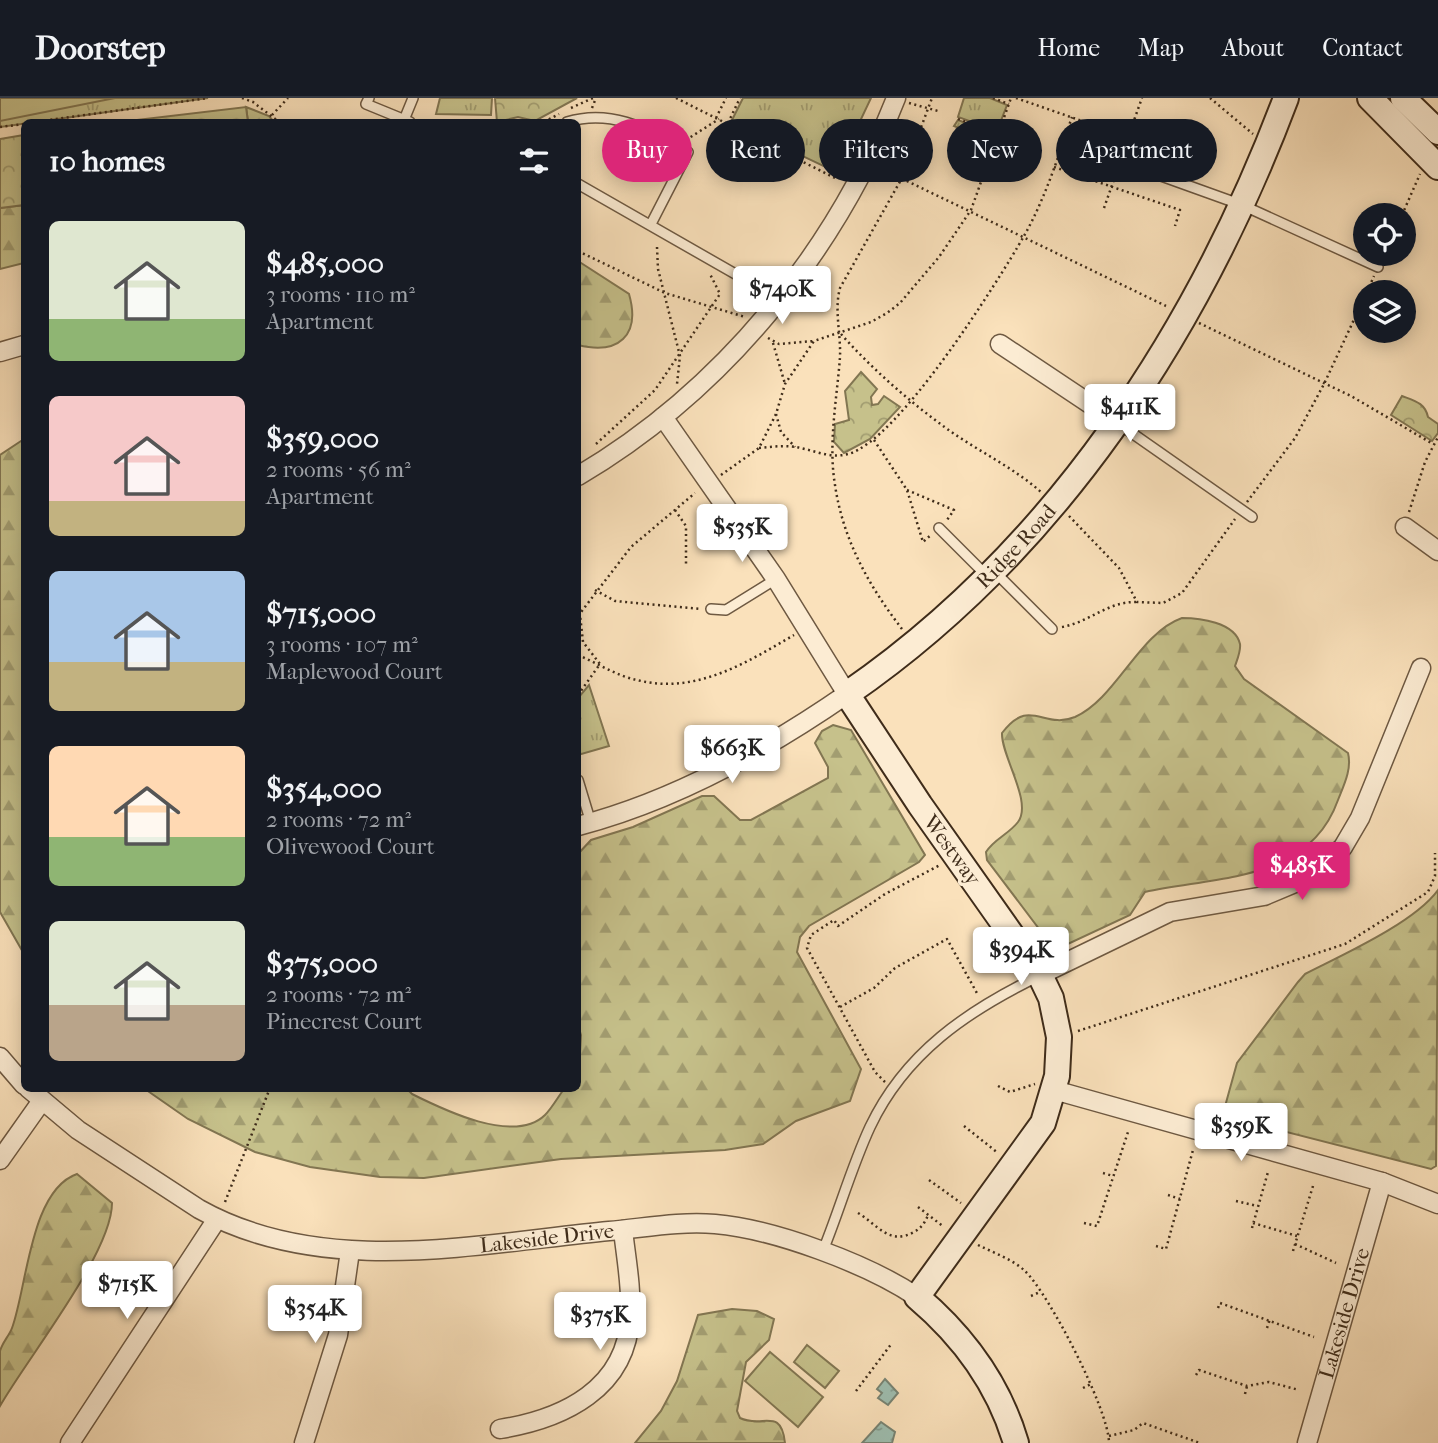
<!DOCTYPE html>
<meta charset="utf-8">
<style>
:root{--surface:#171b24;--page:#242831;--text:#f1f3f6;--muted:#9ea1a6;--line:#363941;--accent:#db2777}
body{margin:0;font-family:"IM FELL French Canon",serif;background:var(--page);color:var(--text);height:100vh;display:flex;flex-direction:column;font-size:26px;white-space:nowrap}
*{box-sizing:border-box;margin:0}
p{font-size:23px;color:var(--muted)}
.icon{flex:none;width:38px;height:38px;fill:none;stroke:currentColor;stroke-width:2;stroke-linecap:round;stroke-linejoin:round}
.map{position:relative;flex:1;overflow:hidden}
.drawer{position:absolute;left:21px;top:21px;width:560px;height:973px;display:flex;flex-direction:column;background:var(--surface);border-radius:10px;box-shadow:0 4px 18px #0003}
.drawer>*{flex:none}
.banner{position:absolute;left:602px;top:21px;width:665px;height:63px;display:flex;gap:14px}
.buttons{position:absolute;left:1353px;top:105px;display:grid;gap:14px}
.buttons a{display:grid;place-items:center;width:63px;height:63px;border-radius:50%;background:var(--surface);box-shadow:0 4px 18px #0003;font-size:35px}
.price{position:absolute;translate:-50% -60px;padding:0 16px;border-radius:7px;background:#fff;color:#222;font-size:23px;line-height:46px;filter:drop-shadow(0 2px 4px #0008)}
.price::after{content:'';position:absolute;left:50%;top:42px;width:21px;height:16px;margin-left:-10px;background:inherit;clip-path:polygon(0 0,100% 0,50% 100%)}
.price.selected{background:var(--accent);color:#fff}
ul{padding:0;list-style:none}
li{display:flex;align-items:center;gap:21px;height:175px;padding:0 28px}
li span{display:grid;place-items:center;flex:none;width:196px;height:140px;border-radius:10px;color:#555}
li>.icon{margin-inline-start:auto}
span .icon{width:84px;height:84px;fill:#fffc;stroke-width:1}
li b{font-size:30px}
h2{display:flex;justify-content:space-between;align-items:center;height:84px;padding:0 28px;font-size:30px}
.tag{padding:0 24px;border-radius:32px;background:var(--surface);box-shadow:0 4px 18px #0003;font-size:24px;line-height:63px}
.tag.selected{background:var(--accent);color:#fff}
header{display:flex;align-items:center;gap:42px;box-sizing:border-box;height:98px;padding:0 35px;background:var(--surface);border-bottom:2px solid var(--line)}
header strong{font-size:33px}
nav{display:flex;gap:38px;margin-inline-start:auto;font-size:24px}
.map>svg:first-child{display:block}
.grass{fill:url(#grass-tufts);stroke:#827652;stroke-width:2}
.forest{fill:url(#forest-firs);stroke:#827652;stroke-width:2}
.park{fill:url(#park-crowns);stroke:#827652;stroke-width:2}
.pitch{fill:#c6c18b;stroke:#827652;stroke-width:2}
.water{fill:url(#water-ripples);stroke:#788474;stroke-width:2}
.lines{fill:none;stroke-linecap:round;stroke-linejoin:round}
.lane-casing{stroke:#6e5942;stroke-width:12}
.street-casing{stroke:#6e5942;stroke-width:21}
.secondary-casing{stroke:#3f2c1a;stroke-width:28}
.path{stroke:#3f2c1a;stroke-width:2.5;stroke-dasharray:2 3.5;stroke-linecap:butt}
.lane{stroke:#fcecd3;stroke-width:9}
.street{stroke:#fcecd3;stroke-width:18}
.secondary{stroke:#fcecd3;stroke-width:24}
.labels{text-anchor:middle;stroke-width:7;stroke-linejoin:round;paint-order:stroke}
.street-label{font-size:21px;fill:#3f2c1a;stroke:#fcecd3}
</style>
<header>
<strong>Doorstep</strong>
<nav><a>Home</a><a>Map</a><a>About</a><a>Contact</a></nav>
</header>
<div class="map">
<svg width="1438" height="1345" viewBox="0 0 1438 1345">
<defs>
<pattern id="grass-tufts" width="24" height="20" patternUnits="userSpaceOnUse" patternTransform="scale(1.75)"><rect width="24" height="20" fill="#c6c18b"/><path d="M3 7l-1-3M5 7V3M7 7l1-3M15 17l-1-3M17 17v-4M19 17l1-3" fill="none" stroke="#a29d71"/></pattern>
<pattern id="forest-firs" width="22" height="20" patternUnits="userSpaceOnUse" patternTransform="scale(1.75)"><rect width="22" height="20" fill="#c6c18b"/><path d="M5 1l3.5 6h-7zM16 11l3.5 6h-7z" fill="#a29d71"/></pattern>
<pattern id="park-crowns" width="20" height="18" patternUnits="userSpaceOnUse" patternTransform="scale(1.75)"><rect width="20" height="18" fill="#c6c18b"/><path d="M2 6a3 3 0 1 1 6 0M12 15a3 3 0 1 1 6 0" fill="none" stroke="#a29d71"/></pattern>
<pattern id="water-ripples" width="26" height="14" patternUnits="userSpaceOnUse" patternTransform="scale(1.75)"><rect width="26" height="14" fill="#9ebeb0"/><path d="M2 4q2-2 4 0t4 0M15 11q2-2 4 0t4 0" fill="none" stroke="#829b8e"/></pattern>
</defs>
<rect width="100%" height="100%" fill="#fae1bb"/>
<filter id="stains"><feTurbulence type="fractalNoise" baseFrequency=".00286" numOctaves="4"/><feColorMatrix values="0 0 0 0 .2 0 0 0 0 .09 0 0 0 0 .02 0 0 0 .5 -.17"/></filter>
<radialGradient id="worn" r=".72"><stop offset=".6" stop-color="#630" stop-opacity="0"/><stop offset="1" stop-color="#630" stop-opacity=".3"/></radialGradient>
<path class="grass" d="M 106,0 L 208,0 L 0,29 L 0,20 Z
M 440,0 L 492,0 L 491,17 L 436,16 Z
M 743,0 L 871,0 L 836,74 L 731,24 Z
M 964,0 L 990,0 L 1007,7 L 997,33 L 958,19 Z
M 958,22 L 996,37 L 986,64 L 952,51 L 959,30 L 954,28 Z
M 589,587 L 609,648 L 578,657 L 578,600 Z"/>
<path class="forest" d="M 246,9 L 269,18 L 274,24 L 248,24 Z
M 24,107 L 24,165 L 0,171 L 0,110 Z
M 578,163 L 629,196 C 641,238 618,257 578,247 Z
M 24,341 L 24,856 L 0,814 L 0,357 Z
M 1182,520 C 1199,520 1235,524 1240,546 C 1241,553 1237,562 1235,568 L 1244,581 L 1348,655 C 1352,671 1344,687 1338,702 C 1309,784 1218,778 1145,794 L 1130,817 L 1055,852 L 987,762 L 986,754 C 994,741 1009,736 1018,724 C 1033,704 1001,658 1002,635 C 1030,598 1043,632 1075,619 C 1116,601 1139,535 1182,520 Z
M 833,627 L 851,632 L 925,757 L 919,764 L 809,828 L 800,839 L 797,854 L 861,971 L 850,1003 L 796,1023 L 763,1046 L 725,1052 L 561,1061 L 424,1080 L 380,1079 L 310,1069 L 255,1054 L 188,1021 L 145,991 L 407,991 L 412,996 C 442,1011 514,1047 545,1017 C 552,1010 558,999 564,991 L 578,990 L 581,937 L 578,927 L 578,756 L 591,742 L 633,729 L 702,698 L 714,698 L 740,722 L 751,722 L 828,680 L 828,669 L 815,645 L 822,633 Z
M 1438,792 L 1436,1068 L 1431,1071 L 1228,1019 L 1224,1012 L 1237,965 L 1298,884 L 1305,876 C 1342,857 1414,825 1438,792 Z
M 77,1076 L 112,1105 C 112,1155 28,1259 0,1308 C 0,1291 0,1270 0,1253 C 2,1245 9,1238 12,1230 C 27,1190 30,1092 77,1076 Z
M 732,1211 L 757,1213 L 774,1221 L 769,1242 L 746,1264 L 737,1313 L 740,1320 C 762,1331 781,1308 785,1345 L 635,1345 L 661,1313 L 677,1283 L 698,1217 Z"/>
<path class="park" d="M 495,0 L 577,0 L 535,23 L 518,19 L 497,24 Z
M 246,9 L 248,24 L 120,24 Z
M 24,37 L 24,107 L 0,110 L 0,41 Z
M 861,274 L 877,291 L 871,299 L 872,307 L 878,306 L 884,298 L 900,309 L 870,341 L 844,355 L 834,344 L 835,326 L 849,322 L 845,293 Z
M 1402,298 C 1415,303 1425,305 1428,319 L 1438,326 L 1438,335 L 1432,343 L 1391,317 Z"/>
<path class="pitch" d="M 0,0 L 115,0 L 0,23 Z
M 807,1247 L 839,1273 L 825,1290 L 794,1264 Z
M 770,1254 L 823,1299 L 798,1329 L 745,1283 Z"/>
<path class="water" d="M 885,1281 L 898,1295 L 888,1307 L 878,1300 L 882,1295 L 877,1291 Z
M 881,1324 L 895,1334 L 892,1345 L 862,1345 Z"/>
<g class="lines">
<defs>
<path id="lane" d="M 369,0 L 366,6 L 410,24
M 404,22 L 413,0
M 567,24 C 613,10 648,32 688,54 L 651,126
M 1075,47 L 1242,107 L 1378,169
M 578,86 L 779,201
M 1119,326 L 1252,419
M 939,430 L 985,476
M 996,475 L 1052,531
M 711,511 L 726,512 L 776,481
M 578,682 L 591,725
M 822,1155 C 839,1114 851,1070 870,1029 C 905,955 967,913 1039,878"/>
<g id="street">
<path d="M 1000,246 L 1117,324"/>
<path d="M 0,254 L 24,247"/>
<path d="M 578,378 C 722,293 835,155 896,0"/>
<path d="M 1405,429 L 1438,453"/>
<path d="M 578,728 C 674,703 766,652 847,596 L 776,481 L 663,319"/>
<path d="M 1040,877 L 1170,814 L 1264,798 L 1302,782 L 1325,767 L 1343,749 L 1360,720 L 1421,570"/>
<path d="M 0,959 L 24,987"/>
<path id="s1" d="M 28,990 L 78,1032 L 199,1111 C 322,1180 476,1146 609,1133 C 644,1130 679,1123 715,1126 C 774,1131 868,1166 917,1199"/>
<path d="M 1054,992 L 1382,1084 L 1438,1106"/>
<path d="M 0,1062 L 41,1004"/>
<path d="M 500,1331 C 563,1321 627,1291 630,1218 C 632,1190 626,1160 623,1132"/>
<path d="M 70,1345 L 217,1121"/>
<path d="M 304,1345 L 338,1237 L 350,1153"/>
<path id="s2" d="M 1307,1345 L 1382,1084"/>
</g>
<g id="secondary">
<path d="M 1370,0 L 1438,69"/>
<path d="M 1403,0 L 1438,34"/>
<path id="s3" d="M 1016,1345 C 999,1287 963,1238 917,1199 L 1043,1025 L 1057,978 L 1059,939 L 1051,900 L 1040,877 L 920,707 L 847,596 C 1055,453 1198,234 1286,0"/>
</g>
</defs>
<use href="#lane" class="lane-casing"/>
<use href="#street" class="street-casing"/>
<use href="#secondary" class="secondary-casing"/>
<path class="path" d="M 242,0 L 253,4 L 279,24
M 676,0 L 835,80
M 993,0 L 1009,6
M 1016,0 L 1128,39 L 1142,0
M 1210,0 L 1253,36
M 909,5 L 938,13
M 571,10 L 593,0
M 592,10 L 596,0
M 272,17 L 288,0
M 716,20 L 726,0
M 958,21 L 998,35
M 34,24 L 208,0
M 544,24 L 559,16
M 728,25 L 740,0
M 0,29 L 24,26
M 917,40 L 932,46
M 686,42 L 719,21
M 952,53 L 987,67
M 1123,54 L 1128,39 L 1153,48 L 1159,32 L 1151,29 L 1152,25
M 763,62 L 771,47
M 1054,69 L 1180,112 L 1175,128
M 882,71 L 1166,208
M 1104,110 L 1117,73
M 1402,117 L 1420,76
M 657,149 L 658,171 L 680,258 L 677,286
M 578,153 L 665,195 L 745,219
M 1367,194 L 1374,178
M 1199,225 L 1351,298 L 1433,346
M 841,236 C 873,272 911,305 950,333 C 980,354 1014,370 1041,394
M 768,240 L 779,246 L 814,243
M 773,245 L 785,286
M 776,316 L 781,334 L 795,349
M 874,342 L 907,392 L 923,444 L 932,436
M 596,346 L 655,292 L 720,196 L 710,176
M 759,350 C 771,349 783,347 796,349 C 813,352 831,361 848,356 C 898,343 997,185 1024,138 C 1045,101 1058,59 1072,19
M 721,377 L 759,350 L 776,316 L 785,286 L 814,243 L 871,224 L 887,215 L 900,205 L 939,159 L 971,112 L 1011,0
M 907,392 L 954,412 L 947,422
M 1247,404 L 1295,340 L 1324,286 L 1365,198
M 675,412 L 686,428 L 686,468
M 1409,414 L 1425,364 L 1438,339
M 1069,418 L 1119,470 L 1137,504 L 1163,505 L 1182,495 L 1235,421
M 595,492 L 615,503 L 701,511
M 578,518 L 631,449 L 695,395
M 1062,529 C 1090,524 1108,503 1137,504
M 902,531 C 869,488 843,442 835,387 C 828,346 837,300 840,259 C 841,236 834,212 840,190 L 902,80 L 932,0
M 578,557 C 597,565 617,578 637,582 C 695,597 746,565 794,537
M 578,597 L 600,566 L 583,544 L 580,517
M 840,909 L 874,890 L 895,870 L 947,841 L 978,897
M 1078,933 L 1345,846 L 1428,794 L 1435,778 L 1435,755
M 885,984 L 875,974 L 807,850 L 811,837 L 834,822 L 838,828 L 885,796 L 940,767
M 998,988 L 1010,994 L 1035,986
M 964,1028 L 998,1055
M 1103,1075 L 1113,1078
M 929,1082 L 961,1105
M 1168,1097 L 1180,1101
M 1236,1103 L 1257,1108
M 225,1104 L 270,990
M 918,1109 L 944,1129
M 858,1115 C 877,1126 889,1148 914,1134 C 921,1130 925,1125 928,1117
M 1084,1125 L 1097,1128 L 1128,1034
M 1253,1125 L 1297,1138
M 1252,1130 L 1268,1074
M 1295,1146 L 1336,1165
M 978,1147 C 994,1155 1012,1161 1025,1173 C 1049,1196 1109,1312 1109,1345
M 1156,1148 L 1166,1151 L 1193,1052
M 1293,1153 L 1313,1088
M 1031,1198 L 1040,1194
M 1218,1210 L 1220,1205 L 1314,1239
M 1267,1230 L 1270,1221
M 1196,1277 L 1199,1272 L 1247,1288 L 1269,1284 L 1299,1292
M 1083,1290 L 1091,1286
M 856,1293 L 892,1245
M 1245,1296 L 1247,1288
M 1109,1338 L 1134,1332 L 1143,1325 L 1200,1345"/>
<use href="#lane" class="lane"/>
<use href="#street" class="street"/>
<use href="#secondary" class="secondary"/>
</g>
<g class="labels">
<g class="street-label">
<text dy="7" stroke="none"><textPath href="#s3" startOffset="1113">Ridge Road</textPath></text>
<text transform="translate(952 752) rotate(54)" y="7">Westway</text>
<text dy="7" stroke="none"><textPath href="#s1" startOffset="565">Lakeside Drive</textPath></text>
<text dy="7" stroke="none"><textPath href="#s2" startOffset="135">Lakeside Drive</textPath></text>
</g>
</g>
<rect width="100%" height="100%" filter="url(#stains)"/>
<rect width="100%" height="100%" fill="url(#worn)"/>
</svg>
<div class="buttons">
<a><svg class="icon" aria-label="locate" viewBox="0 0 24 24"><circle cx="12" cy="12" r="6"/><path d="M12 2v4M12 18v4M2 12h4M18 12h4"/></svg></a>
<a><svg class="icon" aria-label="layers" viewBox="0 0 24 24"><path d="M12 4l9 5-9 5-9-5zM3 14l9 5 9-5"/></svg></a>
</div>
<b class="price" style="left:782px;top:228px">$740K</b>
<b class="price" style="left:1130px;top:346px">$411K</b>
<b class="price" style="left:742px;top:466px">$535K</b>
<b class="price" style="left:732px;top:687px">$663K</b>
<b class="price selected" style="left:1302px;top:804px">$485K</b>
<b class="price" style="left:1021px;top:889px">$394K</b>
<b class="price" style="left:1241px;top:1065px">$359K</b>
<b class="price" style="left:127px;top:1223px">$715K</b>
<b class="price" style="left:315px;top:1247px">$354K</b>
<b class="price" style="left:600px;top:1254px">$375K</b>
<div class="banner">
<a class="tag selected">Buy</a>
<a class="tag">Rent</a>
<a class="tag">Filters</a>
<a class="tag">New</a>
<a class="tag">Apartment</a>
</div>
<section class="drawer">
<h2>10 homes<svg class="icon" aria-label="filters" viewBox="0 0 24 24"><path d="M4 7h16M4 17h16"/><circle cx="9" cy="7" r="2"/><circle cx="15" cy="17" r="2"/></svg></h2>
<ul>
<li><span style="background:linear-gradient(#dfe7d0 70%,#8fb573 0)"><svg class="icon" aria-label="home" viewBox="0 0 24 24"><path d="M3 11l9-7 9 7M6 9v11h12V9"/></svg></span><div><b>$485,000</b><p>3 rooms · 110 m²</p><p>Apartment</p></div></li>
<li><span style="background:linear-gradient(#f6c9c9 75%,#c2b280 0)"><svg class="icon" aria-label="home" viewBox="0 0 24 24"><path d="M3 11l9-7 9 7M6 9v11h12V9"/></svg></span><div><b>$359,000</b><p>2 rooms · 56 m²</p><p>Apartment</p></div></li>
<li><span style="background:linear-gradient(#a9c7e8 65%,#c2b280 0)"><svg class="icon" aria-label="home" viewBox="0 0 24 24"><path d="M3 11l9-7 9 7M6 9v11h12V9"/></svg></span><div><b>$715,000</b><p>3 rooms · 107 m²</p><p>Maplewood Court</p></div></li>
<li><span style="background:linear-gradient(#ffd9b3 65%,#8fb573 0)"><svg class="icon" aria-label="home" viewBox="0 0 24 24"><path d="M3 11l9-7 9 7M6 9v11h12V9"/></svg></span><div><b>$354,000</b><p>2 rooms · 72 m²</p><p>Olivewood Court</p></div></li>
<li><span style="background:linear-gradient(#dfe7d0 60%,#b9a48a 0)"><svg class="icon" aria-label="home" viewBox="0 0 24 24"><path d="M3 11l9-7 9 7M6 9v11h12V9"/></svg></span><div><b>$375,000</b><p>2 rooms · 72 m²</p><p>Pinecrest Court</p></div></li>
</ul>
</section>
</div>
